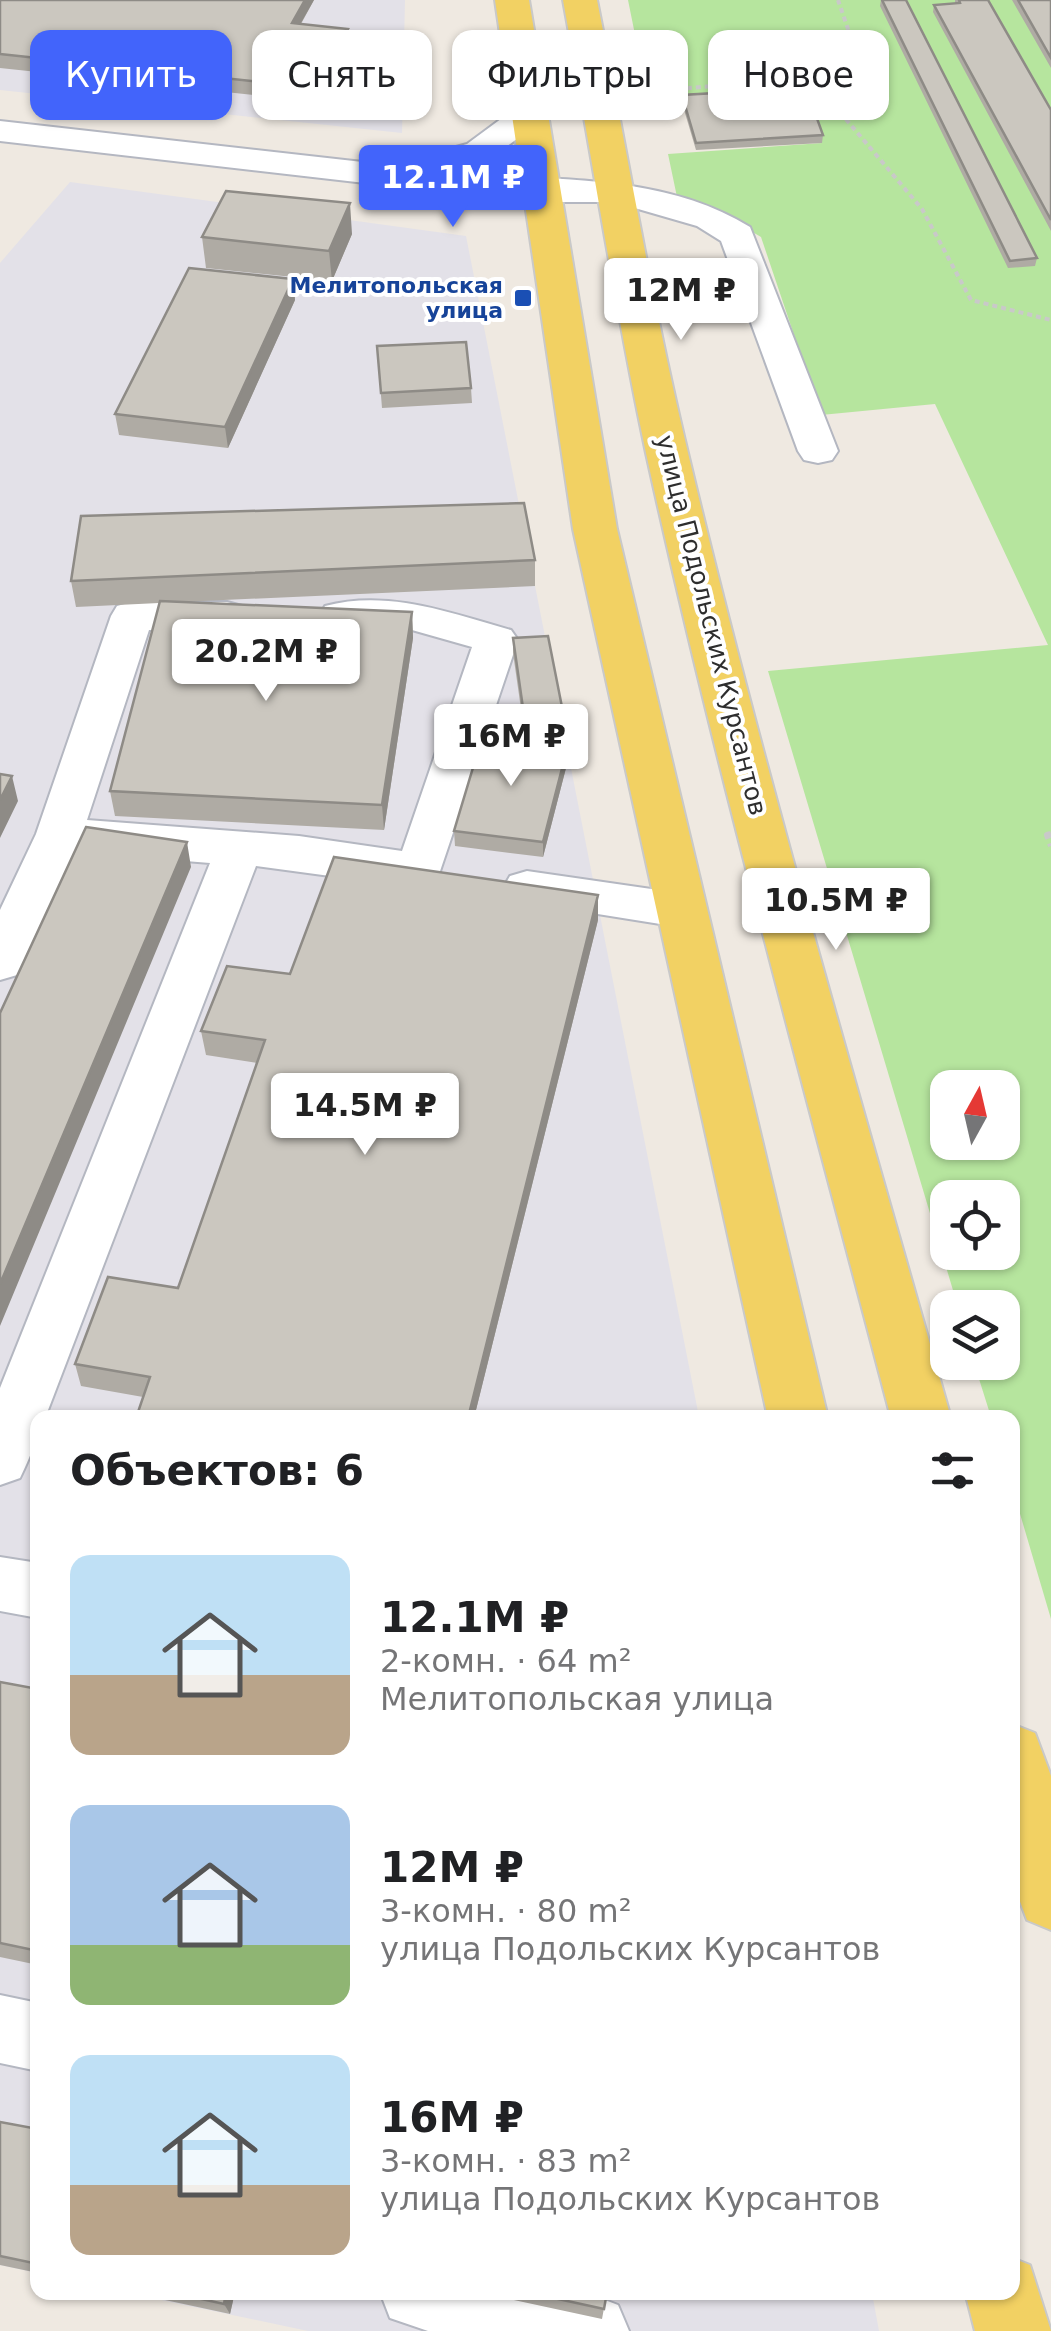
<!DOCTYPE html>
<html lang="ru">
<meta charset="utf-8">
<style>
:root{--surface:#fff;--page:#f2f2f2;--text:#202124;--muted:#757577;--accent:#4264fb}
body{margin:0;font-family:"DejaVu Sans",sans-serif;background:var(--page);color:var(--text);height:100vh;display:flex;flex-direction:column;font-size:38px;white-space:nowrap}
*{box-sizing:border-box;margin:0}
p{font-size:32px;color:var(--muted)}
.icon{flex:none;width:55px;height:55px;fill:none;stroke:currentColor;stroke-width:2;stroke-linecap:round;stroke-linejoin:round}
.map{position:relative;flex:1;overflow:hidden}
.sheet{position:absolute;left:30px;top:1410px;width:990px;height:890px;display:flex;flex-direction:column;background:var(--surface);border-radius:20px;box-shadow:0 2px 8px #0004}
.sheet>*{flex:none}
.banner{position:absolute;left:30px;top:30px;width:992px;height:90px;display:flex;gap:20px}
.needle{width:65px;rotate:8deg}
.controls{position:absolute;left:930px;top:1070px;display:grid;gap:20px}
.controls a{display:grid;place-items:center;width:90px;height:90px;border-radius:20px;background:var(--surface);box-shadow:0 2px 8px #0004;font-size:50px}
.price{position:absolute;translate:-50% -85px;padding:0 22px;border-radius:10px;background:#fff;color:#222;font-size:32px;line-height:65px;filter:drop-shadow(0 2px 5px #0008)}
.price::after{content:'';position:absolute;left:50%;top:60px;width:30px;height:22px;margin-left:-15px;background:inherit;clip-path:polygon(0 0,100% 0,50% 100%)}
.price.current{background:var(--accent);color:#fff}
ul{padding:0;list-style:none}
li{display:flex;align-items:center;gap:30px;height:250px;padding:0 40px}
li span{display:grid;place-items:center;flex:none;width:280px;height:200px;border-radius:20px;color:#555}
li>.icon{margin-inline-start:auto}
span .icon{width:120px;height:120px;fill:#fffc;stroke-width:1}
li b{font-size:42px}
h2{display:flex;justify-content:space-between;align-items:center;height:120px;padding:0 40px;font-size:42px}
.tag{padding:0 35px;border-radius:20px;background:var(--surface);box-shadow:0 2px 8px #0004;font-size:35px;line-height:90px}
.tag.current{background:var(--accent);color:#fff}
.map>svg:first-child{display:block}
.industrial{fill:#e3e1e8}
.green{fill:#b6e59e;fill-rule:evenodd}
.lines{fill:none;stroke-linecap:round;stroke-linejoin:round}
.minor-casing{stroke:#b4b7c1;stroke-width:4}
.major-casing{stroke:#c9c9c9;stroke-width:4}
.path-far1{stroke:#c9c9c9;stroke-width:4;stroke-dasharray:5 4;stroke-linecap:butt}
.path{stroke:#c9c9c9;stroke-width:6;stroke-dasharray:8 5;stroke-linecap:butt}
.minor{fill:#fff;fill-rule:evenodd}
.major{fill:#f2d163;fill-rule:evenodd}
.wall{fill:#afaba4}
.shaded-wall{fill:#8e8b86}
.building{fill:#cbc7bf;stroke:#8e8b86;stroke-width:2.5}
.transit-dot{fill:#1a4fb4;stroke:#fff;stroke-width:4}
.labels{text-anchor:middle;stroke-width:8;stroke-linejoin:round;paint-order:stroke}
.far-transit-label{font-size:22px;font-weight:bold;fill:#164399;stroke:#fff;text-anchor:end}
.street-label{font-size:25px;fill:#2e2e2e;stroke:#fff}
</style>
<div class="map">
<svg width="1051" height="2331" viewBox="0 0 1051 2331">
<rect width="100%" height="100%" fill="#efe9e1"/>
<path class="industrial" d="M 0,0 L 405,0 L 402,133 L 0,90 Z
M 70,182 L 466,236 L 699,1417 L 38,1418 L 37,2273 L 0,2265 L 0,263 Z
M 128,2293 L 872,2293 L 879,2331 L 308,2331 Z"/>
<path class="green" d="M 628,0 L 1051,0 L 1051,1619 L 1013,1490 L 1012,1418 L 991,1417 L 974,1363 L 1002,1362 L 1002,1308 L 958,1307 L 768,671 L 1048,645 L 935,404 L 821,415 L 761,237 L 703,203 L 677,197 L 668,154 L 822,143 L 805,96 L 649,104 ZM 948,1088 L 1002,1088 L 1002,1142 L 948,1142 ZM 948,1198 L 1002,1198 L 1002,1252 L 948,1252 Z"/>
<g class="lines">
<defs>
<path id="minor" d="M 529,104 L 541,107 L 546,114 L 541,121 L 491,158 L 443,171 C 547,183 657,170 750,227 L 838,451 L 832,460 L 818,463 L 804,460 L 798,451 L 721,241 L 697,226 L 614,202 L 539,202 L 452,193 L 0,141 L 0,121 L 398,166 L 401,162 L 467,144 L 517,107 Z
M 132,602 L 227,602 L 242,606 L 248,616 L 242,626 L 227,630 L 149,630 L 87,820 L 299,836 L 402,851 L 472,647 L 412,630 L 340,630 L 325,626 L 319,616 L 325,606 C 388,589 451,613 511,630 L 518,640 L 436,883 L 419,888 L 256,866 L 45,1418 L 38,1418 C 38,1440 30,1457 20,1478 L 0,1485 L 0,1388 L 210,863 L 74,852 L 17,975 L 0,980 L 0,910 L 36,834 L 111,616 L 117,606 Z
M 527,871 L 679,893 L 696,898 L 703,910 L 696,922 L 679,927 L 510,900 L 503,888 L 510,876 Z
M 0,1557 L 38,1563 L 38,1618 L 0,1611 Z
M 0,1995 L 38,2003 L 38,2071 L 0,2063 Z
M 380,2292 L 584,2292 L 618,2305 L 629,2331 L 428,2331 L 390,2318 Z"/>
<path id="major" d="M 495,0 L 529,0 L 617,529 L 828,1418 L 768,1418 L 573,529 Z
M 563,0 L 597,0 C 627,151 652,303 688,453 C 765,777 860,1097 951,1418 L 891,1418 C 807,1097 717,777 646,453 C 614,303 591,151 563,0 Z
M 1012,1724 L 1035,1733 L 1051,1776 L 1051,1930 L 1027,1920 L 1012,1880 Z
M 1012,2258 L 1030,2265 L 1051,2331 L 975,2331 L 965,2292 L 1012,2292 Z"/>
</defs>
<use href="#minor" class="minor-casing"/>
<use href="#major" class="major-casing"/>
<path class="path-far1" d="M 811,78 L 922,209 L 971,300 L 1051,320
M 642,92 L 832,76 L 858,58 L 838,0"/>
<path class="path" d="M 1051,834 L 1047,835 L 1051,846"/>
<use href="#minor" class="minor"/>
<use href="#major" class="major"/>
</g>
<path class="wall" d="M 0,0 L 314,0 L 301,24 L 349,43 L 319,102 L 0,68 Z
M 881,0 L 906,0 L 1037,258 L 1035,266 L 1008,268 L 880,6 Z
M 955,0 L 988,0 L 1051,110 L 1051,231 L 933,12 L 934,5 L 955,3 Z
M 1012,0 L 1051,0 L 1051,68 Z
M 682,95 L 823,135 L 822,143 L 696,150 L 682,103 Z
M 352,234 L 332,281 L 206,268 L 202,237 Z
M 293,279 L 295,300 L 228,448 L 119,435 L 115,414 Z
M 377,346 L 471,388 L 472,403 L 382,408 Z
M 535,560 L 535,586 L 180,602 L 412,612 L 413,638 L 384,830 L 115,816 L 110,791 L 159,603 L 76,607 L 71,581 Z
M 513,638 L 563,712 L 563,727 L 524,730 L 513,653 Z
M 529,748 L 566,753 L 566,768 L 543,857 L 455,846 L 454,831 Z
M 598,920 L 474,1418 L 136,1418 L 143,1397 L 81,1386 L 75,1364 L 178,1288 L 257,1063 L 206,1055 L 201,1031 L 290,974 Z
M 0,1682 L 38,1689 L 38,1965 L 0,1957 Z
M 0,2122 L 38,2129 L 38,2273 L 0,2265 Z
M 128,2292 L 235,2292 L 230,2314 Z
M 476,2292 L 607,2292 L 602,2319 Z"/>
<path class="shaded-wall" d="M 305,0 L 314,0 L 293,37 L 292,23 Z
M 348,29 L 349,43 L 319,102 L 317,88 Z
M 350,203 L 352,234 L 332,281 L 329,251 Z
M 293,279 L 295,300 L 228,448 L 225,427 Z
M 412,612 L 413,638 L 384,830 L 382,805 Z
M 566,753 L 566,768 L 543,857 L 543,842 Z
M 12,776 L 18,801 L 0,838 L 0,800 Z
M 187,842 L 191,867 L 0,1326 L 0,1284 Z
M 598,895 L 598,920 L 474,1418 L 468,1418 Z
M 226,2292 L 235,2292 L 230,2314 L 224,2304 Z"/>
<path class="building" d="M 0,0 L 305,0 L 292,23 L 348,29 L 317,88 L 0,54 Z
M 882,0 L 906,0 L 1037,258 L 1010,261 Z
M 959,0 L 988,0 L 1051,110 L 1051,220 L 934,5 L 960,3 Z
M 1018,0 L 1051,0 L 1051,58 Z
M 806,88 L 823,135 L 696,143 L 682,95 Z
M 226,191 L 350,203 L 329,251 L 202,237 Z
M 189,268 L 293,279 L 225,427 L 115,414 Z
M 466,342 L 471,388 L 381,393 L 377,346 Z
M 524,503 L 535,560 L 71,581 L 81,516 Z
M 160,601 L 412,612 L 382,805 L 110,791 Z
M 548,636 L 563,712 L 524,715 L 513,638 Z
M 503,729 L 530,732 L 526,747 L 566,753 L 543,842 L 454,831 L 481,741 L 499,744 Z
M 0,774 L 12,776 L 0,800 Z
M 86,827 L 187,842 L 0,1284 L 0,1013 Z
M 334,857 L 598,895 L 468,1418 L 136,1418 L 150,1377 L 75,1364 L 108,1277 L 178,1288 L 265,1040 L 201,1031 L 227,966 L 290,974 Z
M 0,1682 L 38,1689 L 38,1951 L 0,1943 Z
M 0,2122 L 38,2129 L 38,2264 L 0,2256 Z
M 170,2292 L 226,2292 L 224,2304 Z
M 526,2292 L 607,2292 L 604,2309 Z"/>
<rect class="transit-dot" x="513" y="288" width="20" height="20" rx="5"/>
<g class="labels">
<g class="far-transit-label">
<text x="503" y="293">Мелитопольская<tspan x="503" dy="25">улица</tspan></text>
</g>
<g class="street-label">
<text transform="translate(712 625) rotate(76)" y="9">улица Подольских Курсантов</text>
</g>
</g>
</svg>
<div class="controls">
<a><svg class="needle" viewBox="-14 -14 28 28"><path d="M0-13l5 13h-10z" fill="#e53935"/><path d="M0 13l5-13h-10z" fill="#757577"/></svg></a>
<a><svg class="icon" aria-label="locate" viewBox="0 0 24 24"><circle cx="12" cy="12" r="6"/><path d="M12 2v4M12 18v4M2 12h4M18 12h4"/></svg></a>
<a><svg class="icon" aria-label="layers" viewBox="0 0 24 24"><path d="M12 4l9 5-9 5-9-5zM3 14l9 5 9-5"/></svg></a>
</div>
<b class="price current" style="left:453px;top:230px">12.1M ₽</b>
<b class="price" style="left:681px;top:343px">12M ₽</b>
<b class="price" style="left:266px;top:704px">20.2M ₽</b>
<b class="price" style="left:511px;top:789px">16M ₽</b>
<b class="price" style="left:836px;top:953px">10.5M ₽</b>
<b class="price" style="left:365px;top:1158px">14.5M ₽</b>
<div class="banner">
<a class="tag current">Купить</a>
<a class="tag">Снять</a>
<a class="tag">Фильтры</a>
<a class="tag">Новое</a>
</div>
<section class="sheet">
<h2>Объектов: 6<svg class="icon" aria-label="filters" viewBox="0 0 24 24"><path d="M4 7h16M4 17h16"/><circle cx="9" cy="7" r="2"/><circle cx="15" cy="17" r="2"/></svg></h2>
<ul>
<li><span style="background:linear-gradient(#bfe0f5 60%,#b9a48a 0)"><svg class="icon" aria-label="home" viewBox="0 0 24 24"><path d="M3 11l9-7 9 7M6 9v11h12V9"/></svg></span><div><b>12.1M ₽</b><p>2-комн. · 64 m²</p><p>Мелитопольская улица</p></div></li>
<li><span style="background:linear-gradient(#a9c7e8 70%,#8fb573 0)"><svg class="icon" aria-label="home" viewBox="0 0 24 24"><path d="M3 11l9-7 9 7M6 9v11h12V9"/></svg></span><div><b>12M ₽</b><p>3-комн. · 80 m²</p><p>улица Подольских Курсантов</p></div></li>
<li><span style="background:linear-gradient(#bfe0f5 65%,#b9a48a 0)"><svg class="icon" aria-label="home" viewBox="0 0 24 24"><path d="M3 11l9-7 9 7M6 9v11h12V9"/></svg></span><div><b>16M ₽</b><p>3-комн. · 83 m²</p><p>улица Подольских Курсантов</p></div></li>
</ul>
</section>
</div>
